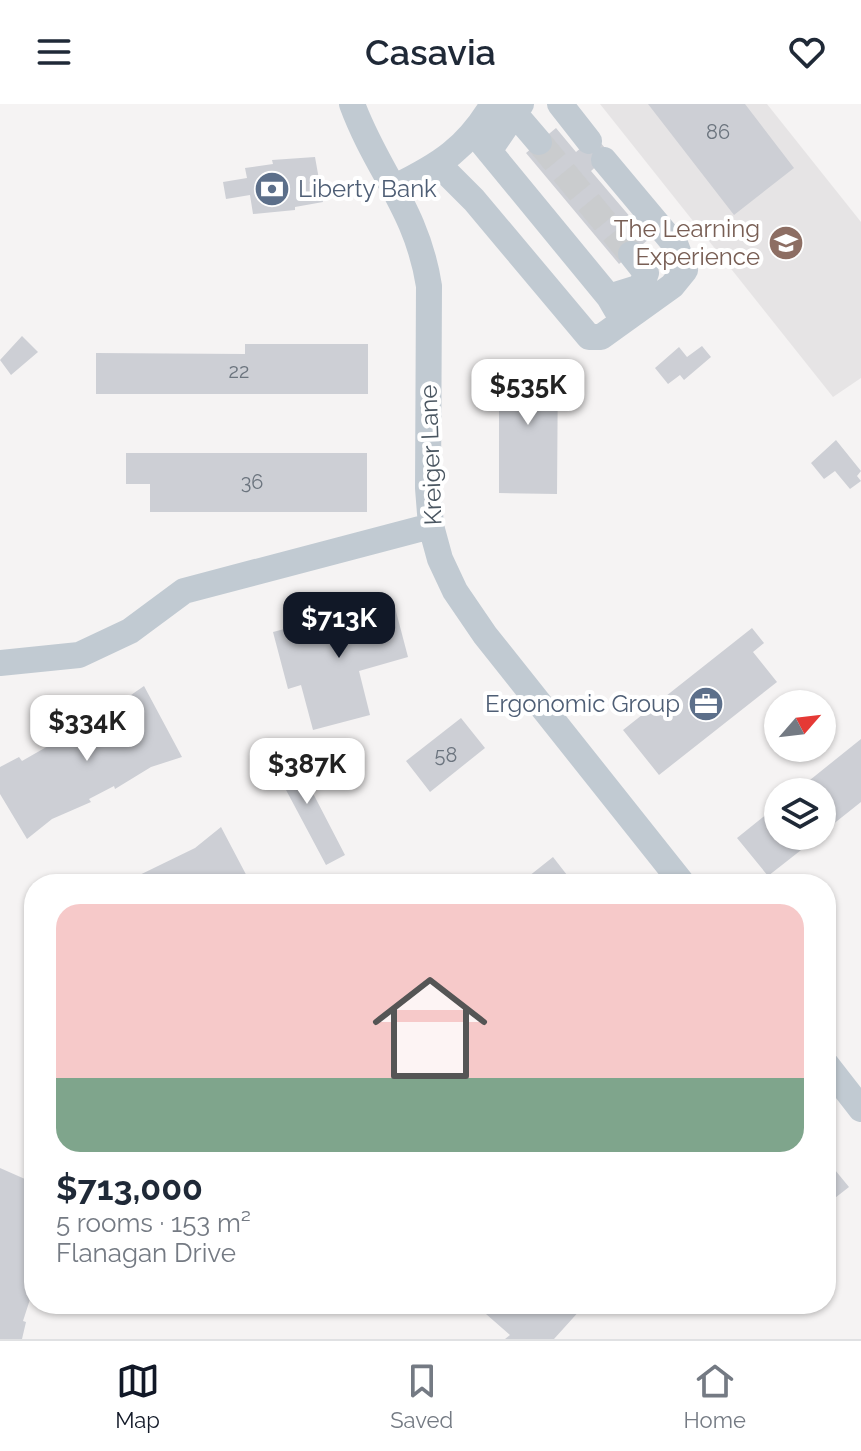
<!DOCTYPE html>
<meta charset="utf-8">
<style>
:root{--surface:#fff;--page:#f6f6f7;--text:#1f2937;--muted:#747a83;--line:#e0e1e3;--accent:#111827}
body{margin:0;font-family:Raleway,sans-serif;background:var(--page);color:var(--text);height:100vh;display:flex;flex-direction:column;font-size:30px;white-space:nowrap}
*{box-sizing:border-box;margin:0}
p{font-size:26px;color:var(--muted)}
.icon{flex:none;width:44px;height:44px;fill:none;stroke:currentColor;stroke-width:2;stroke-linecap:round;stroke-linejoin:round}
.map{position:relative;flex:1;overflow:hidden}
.drawer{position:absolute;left:24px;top:770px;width:812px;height:440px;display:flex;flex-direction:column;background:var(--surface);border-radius:32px;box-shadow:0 2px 6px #0004}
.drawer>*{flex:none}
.needle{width:52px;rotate:62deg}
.tools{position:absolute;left:764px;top:586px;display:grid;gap:16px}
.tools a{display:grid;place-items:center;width:72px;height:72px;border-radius:50%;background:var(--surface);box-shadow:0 2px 6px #0004;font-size:40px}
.price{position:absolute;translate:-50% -68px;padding:0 18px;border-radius:16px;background:#fff;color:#222;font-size:26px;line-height:52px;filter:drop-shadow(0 2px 4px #0008)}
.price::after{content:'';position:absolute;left:50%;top:48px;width:24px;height:18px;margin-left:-12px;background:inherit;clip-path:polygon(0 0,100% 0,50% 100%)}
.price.active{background:var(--accent);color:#fff}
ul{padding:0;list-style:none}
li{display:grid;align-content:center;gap:16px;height:424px;padding:0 32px}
li span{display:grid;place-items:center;height:248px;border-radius:24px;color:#555}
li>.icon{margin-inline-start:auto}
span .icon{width:144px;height:144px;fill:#fffc;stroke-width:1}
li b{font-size:34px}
header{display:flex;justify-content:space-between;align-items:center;height:104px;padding:0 32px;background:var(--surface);font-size:36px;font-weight:600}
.dock{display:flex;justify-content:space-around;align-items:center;height:112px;border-top:2px solid var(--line);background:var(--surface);font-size:22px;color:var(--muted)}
.dock a{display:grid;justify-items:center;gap:4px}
.dock .active{color:var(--accent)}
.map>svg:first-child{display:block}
.education{fill:#e6e4e5}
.building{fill:#cdcfd5}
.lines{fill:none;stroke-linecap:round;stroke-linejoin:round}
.minor-tunnel{stroke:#caccce;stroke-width:26;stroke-dasharray:26 13;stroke-linecap:butt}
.minor{stroke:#c1cad2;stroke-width:26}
.labels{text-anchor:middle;stroke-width:8;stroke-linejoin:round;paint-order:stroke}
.number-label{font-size:20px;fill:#6b747e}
.service-label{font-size:24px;fill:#4e5e75;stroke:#fff;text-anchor:start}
.education-label{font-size:24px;fill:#785e54;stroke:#fff;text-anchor:end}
.street-label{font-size:24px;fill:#4a5661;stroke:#fff}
</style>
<header><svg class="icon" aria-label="menu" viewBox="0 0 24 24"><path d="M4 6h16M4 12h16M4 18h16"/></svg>Casavia<svg class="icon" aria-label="heart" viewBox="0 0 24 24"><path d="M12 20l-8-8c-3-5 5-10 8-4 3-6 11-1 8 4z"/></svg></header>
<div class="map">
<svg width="861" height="1235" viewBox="0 0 861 1235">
<rect width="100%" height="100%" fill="#f5f3f3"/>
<path class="education" d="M 600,0 L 767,0 L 861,118 L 861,274 L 833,293 Z"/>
<path class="building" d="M 648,0 L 745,0 L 794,64 L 734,111 Z
M 556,24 L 576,48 L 595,32 L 610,50 L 591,67 L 649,135 L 619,160 L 526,49 Z
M 315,53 L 323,98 L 295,103 L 295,106 L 253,110 L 250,91 L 226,95 L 223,78 L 247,74 L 245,64 L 273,60 L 272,56 Z
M 22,232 L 38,248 L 11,271 L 0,256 Z
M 245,240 L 368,240 L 368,290 L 96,290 L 96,249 L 245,250 Z
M 702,242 L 711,253 L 684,276 L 680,271 L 668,280 L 655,264 L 679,243 L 687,253 Z
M 499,256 L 558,256 L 557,390 L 499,389 Z
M 836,336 L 861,367 L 857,372 L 861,377 L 850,385 L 835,367 L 824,375 L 811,359 Z
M 126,349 L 367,349 L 367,408 L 150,408 L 150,380 L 126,380 Z
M 393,496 L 408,553 L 359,567 L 370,611 L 313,626 L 301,581 L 288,585 L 273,528 Z
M 752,524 L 764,539 L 753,548 L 777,578 L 659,671 L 623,626 Z
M 144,582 L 182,653 L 151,663 L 115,685 L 114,682 L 89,695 L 91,698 L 52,715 L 27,735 L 0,690 L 0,663 L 19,653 L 22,657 L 104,610 L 105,613 L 120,605 L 118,600 Z
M 461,614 L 485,644 L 430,688 L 406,657 Z
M 861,635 L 861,698 L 822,729 L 822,688 L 795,688 Z
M 289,643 L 345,751 L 326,761 L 269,654 Z
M 778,701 L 778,732 L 819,732 L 768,772 L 737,734 Z
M 221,723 L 251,780 L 121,780 L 195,744 Z
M 553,753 L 574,780 L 519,780 Z
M 826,1055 L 849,1083 L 826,1101 Z
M 0,1064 L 34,1079 L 34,1183 L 23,1217 L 26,1218 L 22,1235 L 0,1235 Z
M 482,1200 L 579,1200 L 582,1204 L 554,1235 L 505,1235 L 510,1231 L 478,1203 Z"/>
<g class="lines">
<path class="minor-tunnel" d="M 539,38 L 631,150"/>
<path class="minor" d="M 352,0 C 377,68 417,105 429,182 L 428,384 L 431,422 L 440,455 L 455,487 L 485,531 L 683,780
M 560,0 L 589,37
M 515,10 L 539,38
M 475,30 L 609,193 L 623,217
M 489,47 L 521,0
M 439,61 L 474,96 L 589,233 L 601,233 L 672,182 L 685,166 L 676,142 L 604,56
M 395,83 C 440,61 467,44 493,0
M 609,193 L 641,183 L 646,169 L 631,150
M 0,559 L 79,551 L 130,527 L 184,487 L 431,422
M 826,960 L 861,1005"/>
</g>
<defs>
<symbol id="bank-disc" viewBox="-11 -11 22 22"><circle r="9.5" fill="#5c6f8a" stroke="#fff"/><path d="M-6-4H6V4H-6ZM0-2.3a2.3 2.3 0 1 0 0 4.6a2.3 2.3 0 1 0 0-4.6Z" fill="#fff"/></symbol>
<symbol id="school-disc" viewBox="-11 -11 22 22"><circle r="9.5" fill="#8d6e63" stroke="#fff"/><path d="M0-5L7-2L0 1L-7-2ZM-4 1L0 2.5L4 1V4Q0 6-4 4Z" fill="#fff"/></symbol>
<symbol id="office-disc" viewBox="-11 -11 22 22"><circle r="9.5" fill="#5c6f8a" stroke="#fff"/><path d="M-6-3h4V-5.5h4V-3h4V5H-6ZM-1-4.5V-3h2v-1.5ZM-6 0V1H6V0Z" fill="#fff"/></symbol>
</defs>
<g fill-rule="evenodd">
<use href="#bank-disc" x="252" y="65" width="40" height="40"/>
<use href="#school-disc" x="766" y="119" width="40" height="40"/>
<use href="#office-disc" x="686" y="580" width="40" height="40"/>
</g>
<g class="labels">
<g class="number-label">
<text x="718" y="35">86</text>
<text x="239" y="274">22</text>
<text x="252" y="385">36</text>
<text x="446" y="658">58</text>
</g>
<g class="service-label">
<text x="298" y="93">Liberty Bank</text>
<text x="680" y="608" text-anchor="end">Ergonomic Group</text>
</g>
<g class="education-label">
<text x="760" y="133">The Learning<tspan x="760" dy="28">Experience</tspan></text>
</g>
<g class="street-label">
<text transform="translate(431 351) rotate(-92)" y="8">Kreiger Lane</text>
</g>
</g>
</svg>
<div class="tools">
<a><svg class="needle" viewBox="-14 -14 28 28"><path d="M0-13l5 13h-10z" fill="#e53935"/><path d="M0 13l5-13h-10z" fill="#747a83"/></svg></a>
<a><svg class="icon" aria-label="layers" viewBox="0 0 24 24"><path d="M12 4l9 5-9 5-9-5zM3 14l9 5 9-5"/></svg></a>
</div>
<b class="price" style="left:528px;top:323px">$535K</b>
<b class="price active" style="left:339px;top:556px">$713K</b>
<b class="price" style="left:87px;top:659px">$334K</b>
<b class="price" style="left:307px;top:702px">$387K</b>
<section class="drawer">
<ul>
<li><span style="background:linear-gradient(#f6c9c9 70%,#7fa58c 0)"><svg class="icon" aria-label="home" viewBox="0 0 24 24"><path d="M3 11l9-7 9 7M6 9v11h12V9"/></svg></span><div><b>$713,000</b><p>5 rooms · 153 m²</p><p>Flanagan Drive</p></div></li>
</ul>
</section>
</div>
<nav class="dock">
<a class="active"><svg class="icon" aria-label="map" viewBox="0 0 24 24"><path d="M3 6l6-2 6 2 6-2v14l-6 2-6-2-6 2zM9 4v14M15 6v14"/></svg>Map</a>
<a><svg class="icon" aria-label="saved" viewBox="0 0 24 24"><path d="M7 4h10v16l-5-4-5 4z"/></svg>Saved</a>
<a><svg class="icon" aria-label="home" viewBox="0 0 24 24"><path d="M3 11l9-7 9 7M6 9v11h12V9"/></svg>Home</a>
</nav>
